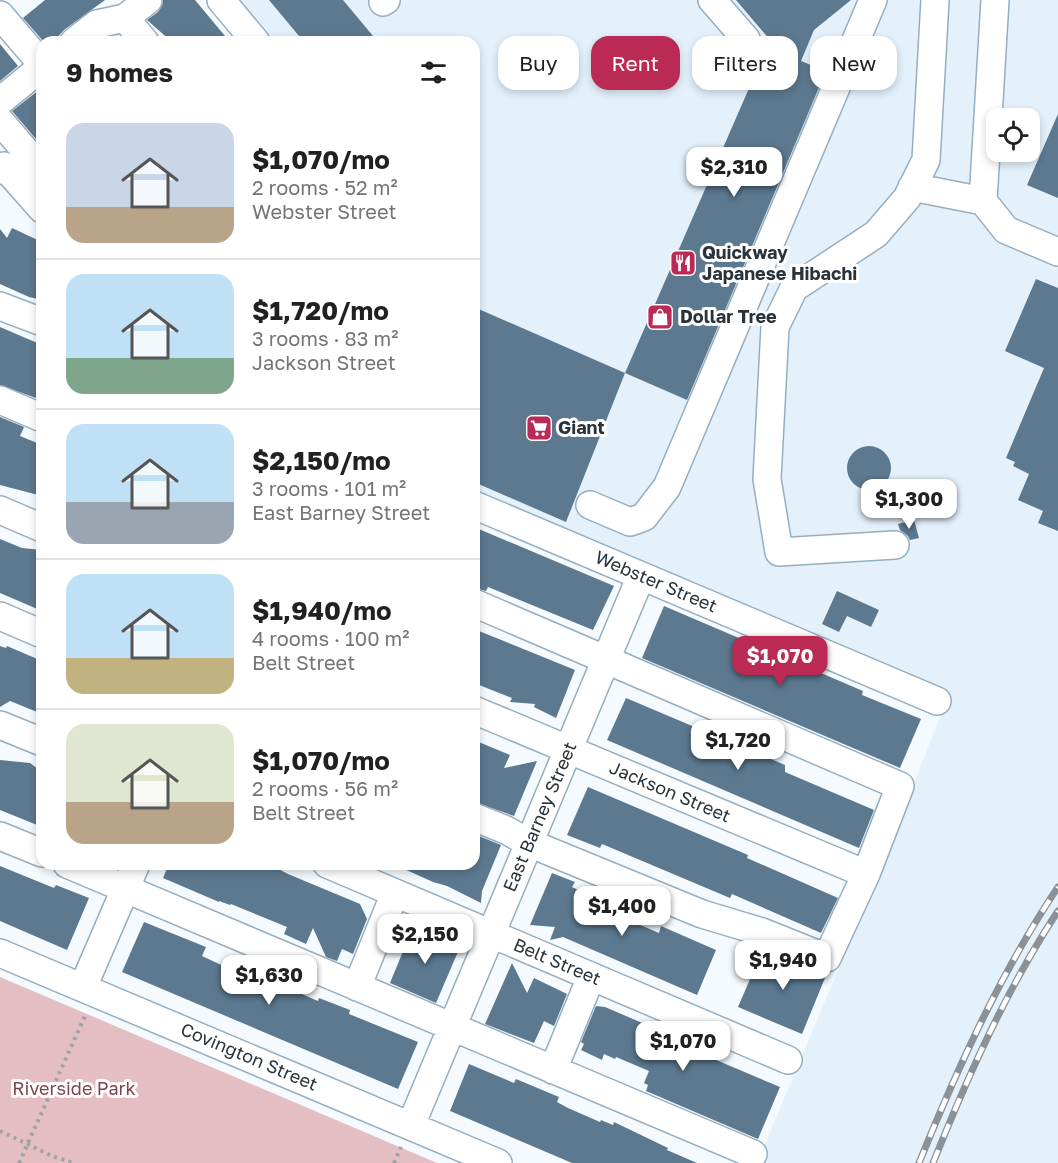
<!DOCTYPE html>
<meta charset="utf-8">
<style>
:root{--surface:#fff;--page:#f6f6f6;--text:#202124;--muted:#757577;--line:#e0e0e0;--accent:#ba2a55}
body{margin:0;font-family:"Golos Text",sans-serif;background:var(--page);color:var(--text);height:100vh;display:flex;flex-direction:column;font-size:22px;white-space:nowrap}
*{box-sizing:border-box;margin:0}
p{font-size:20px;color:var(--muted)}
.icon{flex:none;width:33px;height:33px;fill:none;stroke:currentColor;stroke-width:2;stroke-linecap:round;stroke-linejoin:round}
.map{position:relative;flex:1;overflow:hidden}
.side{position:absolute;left:36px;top:36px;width:444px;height:834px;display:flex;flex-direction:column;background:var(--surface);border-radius:18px;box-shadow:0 3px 9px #0003}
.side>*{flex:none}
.top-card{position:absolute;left:498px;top:36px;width:470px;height:54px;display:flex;gap:12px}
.fabs{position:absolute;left:986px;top:108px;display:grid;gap:12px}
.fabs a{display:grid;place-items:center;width:54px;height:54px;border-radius:12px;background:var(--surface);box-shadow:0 3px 9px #0003;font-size:30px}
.price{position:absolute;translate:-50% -51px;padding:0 14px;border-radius:12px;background:#fff;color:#222;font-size:20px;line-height:39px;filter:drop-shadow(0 2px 3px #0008)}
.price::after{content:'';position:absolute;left:50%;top:36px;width:18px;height:14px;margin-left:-9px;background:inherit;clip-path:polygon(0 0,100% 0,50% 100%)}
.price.active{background:var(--accent);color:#fff}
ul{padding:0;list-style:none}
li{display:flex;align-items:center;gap:18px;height:150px;padding:0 30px}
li+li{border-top:2px solid var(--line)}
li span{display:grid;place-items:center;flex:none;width:168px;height:120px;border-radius:18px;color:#555}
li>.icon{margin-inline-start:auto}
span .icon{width:72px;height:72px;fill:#fffc;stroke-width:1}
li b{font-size:26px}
h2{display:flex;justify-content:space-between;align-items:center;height:72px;padding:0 30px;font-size:26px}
.tag{padding:0 21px;border-radius:18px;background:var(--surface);box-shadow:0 3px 9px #0003;font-size:21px;line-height:54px}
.tag.active{background:var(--accent);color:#fff}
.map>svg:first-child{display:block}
.built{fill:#e4f1fb;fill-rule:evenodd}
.green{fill:#e4bec3}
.building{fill:#5c7990}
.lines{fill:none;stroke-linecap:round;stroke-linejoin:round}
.minor-casing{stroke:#95aec1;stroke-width:30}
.path{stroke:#9da4a9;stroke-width:4;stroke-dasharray:3 4.5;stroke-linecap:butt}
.minor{stroke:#fff;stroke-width:27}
.rail-casing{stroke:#8a9298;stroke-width:7}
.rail{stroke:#fff;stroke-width:4.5;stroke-dasharray:14;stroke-linecap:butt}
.labels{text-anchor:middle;stroke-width:6;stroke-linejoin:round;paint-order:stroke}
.poi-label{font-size:18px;font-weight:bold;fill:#29333b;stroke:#fff;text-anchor:start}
.street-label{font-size:18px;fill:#29333b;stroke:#fff}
.park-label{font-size:18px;fill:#7d444f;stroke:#fff}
</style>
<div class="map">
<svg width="1058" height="1163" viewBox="0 0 1058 1163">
<rect width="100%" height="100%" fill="#f5fafe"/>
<path class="built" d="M 239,0 L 883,0 L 885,3 L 887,0 L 1058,0 L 1058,1163 L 757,1163 L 865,906 L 950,692 L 474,491 L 474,42 L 274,42 ZM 996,118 L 1029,118 L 1029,152 L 996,152 Z"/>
<path class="green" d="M 0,977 L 437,1163 L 0,1163 Z"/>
<path class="building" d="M 45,0 L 105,0 L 64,30 L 53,42 L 44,42 L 23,18 Z
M 163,0 L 195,0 L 230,42 L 172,42 L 147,20 L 158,12 L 162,6 Z
M 269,0 L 343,0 L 378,42 L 304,42 Z
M 736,0 L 851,0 L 814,30 L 801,61 L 826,71 L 687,400 L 625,373 L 770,40 Z
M 0,44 L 18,66 L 0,81 Z
M 39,90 L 42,94 L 42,146 L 12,111 Z
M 1058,114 L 1058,198 L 1027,185 Z
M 12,228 L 42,242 L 42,300 L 29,297 L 0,284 L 0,229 L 7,238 Z
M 1036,279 L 1058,288 L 1058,531 L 1038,523 L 1043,511 L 1018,500 L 1029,474 L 1013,466 L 1015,462 L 1006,458 L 1044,368 L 1005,351 Z
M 474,307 L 625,373 L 566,522 L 474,482 Z
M 0,327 L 42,345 L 42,384 L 36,398 L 0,385 Z
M 0,417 L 24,427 L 20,436 L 42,445 L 42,496 L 0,485 Z
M847 468a22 22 0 1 1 44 0a22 22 0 1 1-44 0Z
M 914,520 L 919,538 L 910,540 L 908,536 L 900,530 L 898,524 Z
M 474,527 L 614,586 L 593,630 L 488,587 L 486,591 L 474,588 Z
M 0,539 L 22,548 L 42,550 L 42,611 L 0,593 Z
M 837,591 L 879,610 L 871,627 L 847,616 L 839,632 L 822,624 Z
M 664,606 L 863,691 L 862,695 L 921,719 L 900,768 L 642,658 Z
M 474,629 L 575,670 L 556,718 L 534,707 L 535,704 L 510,702 L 512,698 L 474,683 Z
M 0,646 L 6,648 L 7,646 L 42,661 L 42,714 L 10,701 L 0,707 Z
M 626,698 L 704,731 L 708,724 L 727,733 L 724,739 L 785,765 L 785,772 L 874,810 L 859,848 L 607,740 Z
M 474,740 L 510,755 L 504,768 L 537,761 L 514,816 L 474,802 Z
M 0,760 L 30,763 L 42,772 L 42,827 L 0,810 Z
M 588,787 L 748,855 L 747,858 L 838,898 L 821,933 L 732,894 L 730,898 L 602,844 L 600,848 L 567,835 Z
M 474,834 L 501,845 L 482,891 L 481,903 L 447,886 L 433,882 L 393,864 L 474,864 Z
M 169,864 L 269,864 L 288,874 L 360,904 L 367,919 L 353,954 L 342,949 L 337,961 L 326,957 L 313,928 L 306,944 L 284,934 L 287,927 L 231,904 L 230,905 L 219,901 L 219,902 L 163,878 Z
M 0,866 L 54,888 L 56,885 L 89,898 L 67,950 L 0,921 Z
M 552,873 L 575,882 L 572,887 L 603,902 L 603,909 L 659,933 L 661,926 L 716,950 L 697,995 L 563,937 L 550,940 L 555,927 L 530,925 Z
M 144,922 L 206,947 L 202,956 L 232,970 L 233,968 L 243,972 L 245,968 L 266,977 L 266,975 L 287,983 L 285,987 L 318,1001 L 319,998 L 350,1010 L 349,1014 L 418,1042 L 398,1089 L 122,972 Z
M 413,927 L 460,947 L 436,1003 L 390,983 Z
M 763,949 L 827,973 L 802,1034 L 738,1007 Z
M 512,963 L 527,993 L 534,978 L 567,994 L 554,1026 L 544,1021 L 534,1043 L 485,1024 Z
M 596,1006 L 605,1007 L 654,1028 L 677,1039 L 676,1043 L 780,1087 L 758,1139 L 646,1091 L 648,1085 L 644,1083 L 649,1071 L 616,1057 L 615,1059 L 604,1054 L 602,1060 L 581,1050 L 584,1044 L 581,1042 Z
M 469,1064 L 514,1083 L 516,1079 L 559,1097 L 557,1102 L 568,1108 L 600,1122 L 601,1120 L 613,1125 L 614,1122 L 668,1148 L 667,1150 L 697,1163 L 572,1163 L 450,1111 Z"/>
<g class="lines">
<defs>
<path id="minor" d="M 221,0 L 256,42
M 712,0 L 746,39
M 383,2 L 386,0
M 0,15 L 42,64
M 125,18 L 148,0
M 74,42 L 97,24 L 125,18 L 145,42
M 0,101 L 42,67
M 0,121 L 42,170
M 0,170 L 4,166 L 42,209
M 912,187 L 983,201 L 1006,230 L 1058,252
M 983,201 L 995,0
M 0,306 L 42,322
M 0,400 L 42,418
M 474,505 L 937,701
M 590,505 L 630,522 L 644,517 L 667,487 L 873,0
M 0,510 L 42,528
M 895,545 L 779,552 L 767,479 L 775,327 L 794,288 L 876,234 L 907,198 L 926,160 L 935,0
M 474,603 L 900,786 L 866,874 L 827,958 L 762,932 L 702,914 L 529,843 L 506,830 L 474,817
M 0,616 L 42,634
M 474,710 L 866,874
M 0,725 L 42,742
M 0,836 L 42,853
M 67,864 L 753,1154
M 327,864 L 788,1060
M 0,953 L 498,1163
M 83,987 L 136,864
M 357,987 L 395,893
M 553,1070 L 591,977
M 411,1125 L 641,576"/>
</defs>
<use href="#minor" class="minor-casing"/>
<path class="path" d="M 0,1131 L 52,1156 L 73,1163
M 19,1163 L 85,1016
M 394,1163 L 401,1147"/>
<use href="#minor" class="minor"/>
<defs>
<path id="rail" d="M 919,1163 C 958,1067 1000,974 1058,887
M 933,1163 C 968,1076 1006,990 1058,911"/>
</defs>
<use href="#rail" class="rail-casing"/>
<use href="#rail" class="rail"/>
</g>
<defs>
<symbol id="restaurant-square" viewBox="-11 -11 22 22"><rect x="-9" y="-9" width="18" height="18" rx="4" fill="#ba2a55" stroke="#fff"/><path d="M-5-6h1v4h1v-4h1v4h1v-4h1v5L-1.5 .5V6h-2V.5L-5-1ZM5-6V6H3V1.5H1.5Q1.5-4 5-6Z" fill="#fff"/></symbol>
<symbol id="shop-square" viewBox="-11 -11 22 22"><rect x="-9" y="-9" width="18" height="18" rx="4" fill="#ba2a55" stroke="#fff"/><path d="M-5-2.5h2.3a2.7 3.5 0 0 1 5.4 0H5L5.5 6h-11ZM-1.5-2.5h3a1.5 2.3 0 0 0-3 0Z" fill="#fff"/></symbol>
<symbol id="supermarket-square" viewBox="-11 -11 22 22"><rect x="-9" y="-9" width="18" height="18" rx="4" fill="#ba2a55" stroke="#fff"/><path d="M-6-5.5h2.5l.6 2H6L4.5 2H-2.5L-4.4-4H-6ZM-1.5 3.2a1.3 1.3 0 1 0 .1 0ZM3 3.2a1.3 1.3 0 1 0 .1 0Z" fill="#fff"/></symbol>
</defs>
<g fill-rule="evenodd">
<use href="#restaurant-square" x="668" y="248" width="30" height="30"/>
<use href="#shop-square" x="645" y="302" width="30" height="30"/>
<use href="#supermarket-square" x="524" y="413" width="30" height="30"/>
</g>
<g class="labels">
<g class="poi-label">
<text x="702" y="259">Quickway<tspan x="702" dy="21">Japanese Hibachi</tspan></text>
<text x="680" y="323">Dollar Tree</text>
<text x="558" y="434">Giant</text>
</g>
<g class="street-label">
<text transform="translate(656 582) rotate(23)" y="6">Webster Street</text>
<text transform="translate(670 792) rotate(23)" y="6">Jackson Street</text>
<text transform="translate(540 817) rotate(-67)" y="6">East Barney Street</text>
<text transform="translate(557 962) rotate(23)" y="6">Belt Street</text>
<text transform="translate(249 1057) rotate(23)" y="6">Covington Street</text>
</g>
<g class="park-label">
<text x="74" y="1095">Riverside Park</text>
</g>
</g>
</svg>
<div class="fabs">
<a><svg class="icon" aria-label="locate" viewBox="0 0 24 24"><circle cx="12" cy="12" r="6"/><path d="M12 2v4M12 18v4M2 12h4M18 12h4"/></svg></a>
</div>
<b class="price" style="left:734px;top:198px">$2,310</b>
<b class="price" style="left:909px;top:530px">$1,300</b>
<b class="price active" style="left:780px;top:687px">$1,070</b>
<b class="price" style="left:738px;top:771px">$1,720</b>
<b class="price" style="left:622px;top:937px">$1,400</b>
<b class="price" style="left:425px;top:965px">$2,150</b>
<b class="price" style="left:783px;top:991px">$1,940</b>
<b class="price" style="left:269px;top:1006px">$1,630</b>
<b class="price" style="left:683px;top:1072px">$1,070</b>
<div class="top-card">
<a class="tag">Buy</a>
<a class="tag active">Rent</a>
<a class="tag">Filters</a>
<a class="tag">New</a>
</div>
<section class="side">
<h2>9 homes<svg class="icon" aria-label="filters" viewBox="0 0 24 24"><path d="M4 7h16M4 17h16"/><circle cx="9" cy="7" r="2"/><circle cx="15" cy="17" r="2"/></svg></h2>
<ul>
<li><span style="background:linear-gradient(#c9d6e8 70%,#b9a48a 0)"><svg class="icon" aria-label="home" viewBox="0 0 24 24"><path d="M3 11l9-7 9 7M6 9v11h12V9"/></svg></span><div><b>$1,070/mo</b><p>2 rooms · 52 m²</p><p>Webster Street</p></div></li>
<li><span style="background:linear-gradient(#bfe0f5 70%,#7fa58c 0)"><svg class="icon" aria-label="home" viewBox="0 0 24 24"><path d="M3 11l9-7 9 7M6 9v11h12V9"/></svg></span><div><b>$1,720/mo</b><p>3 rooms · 83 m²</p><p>Jackson Street</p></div></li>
<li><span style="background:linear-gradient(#bfe0f5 65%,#9aa5b1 0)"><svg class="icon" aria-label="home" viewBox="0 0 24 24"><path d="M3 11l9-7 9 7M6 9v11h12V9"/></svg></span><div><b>$2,150/mo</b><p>3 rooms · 101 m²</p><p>East Barney Street</p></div></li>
<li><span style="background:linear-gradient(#bfe0f5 70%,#c2b280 0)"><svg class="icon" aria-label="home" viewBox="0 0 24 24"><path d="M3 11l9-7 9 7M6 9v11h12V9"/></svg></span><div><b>$1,940/mo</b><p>4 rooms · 100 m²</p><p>Belt Street</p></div></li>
<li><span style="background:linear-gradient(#dfe7d0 65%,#b9a48a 0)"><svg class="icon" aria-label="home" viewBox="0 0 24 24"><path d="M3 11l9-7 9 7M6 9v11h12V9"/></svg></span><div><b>$1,070/mo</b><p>2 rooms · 56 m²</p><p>Belt Street</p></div></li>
</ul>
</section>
</div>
